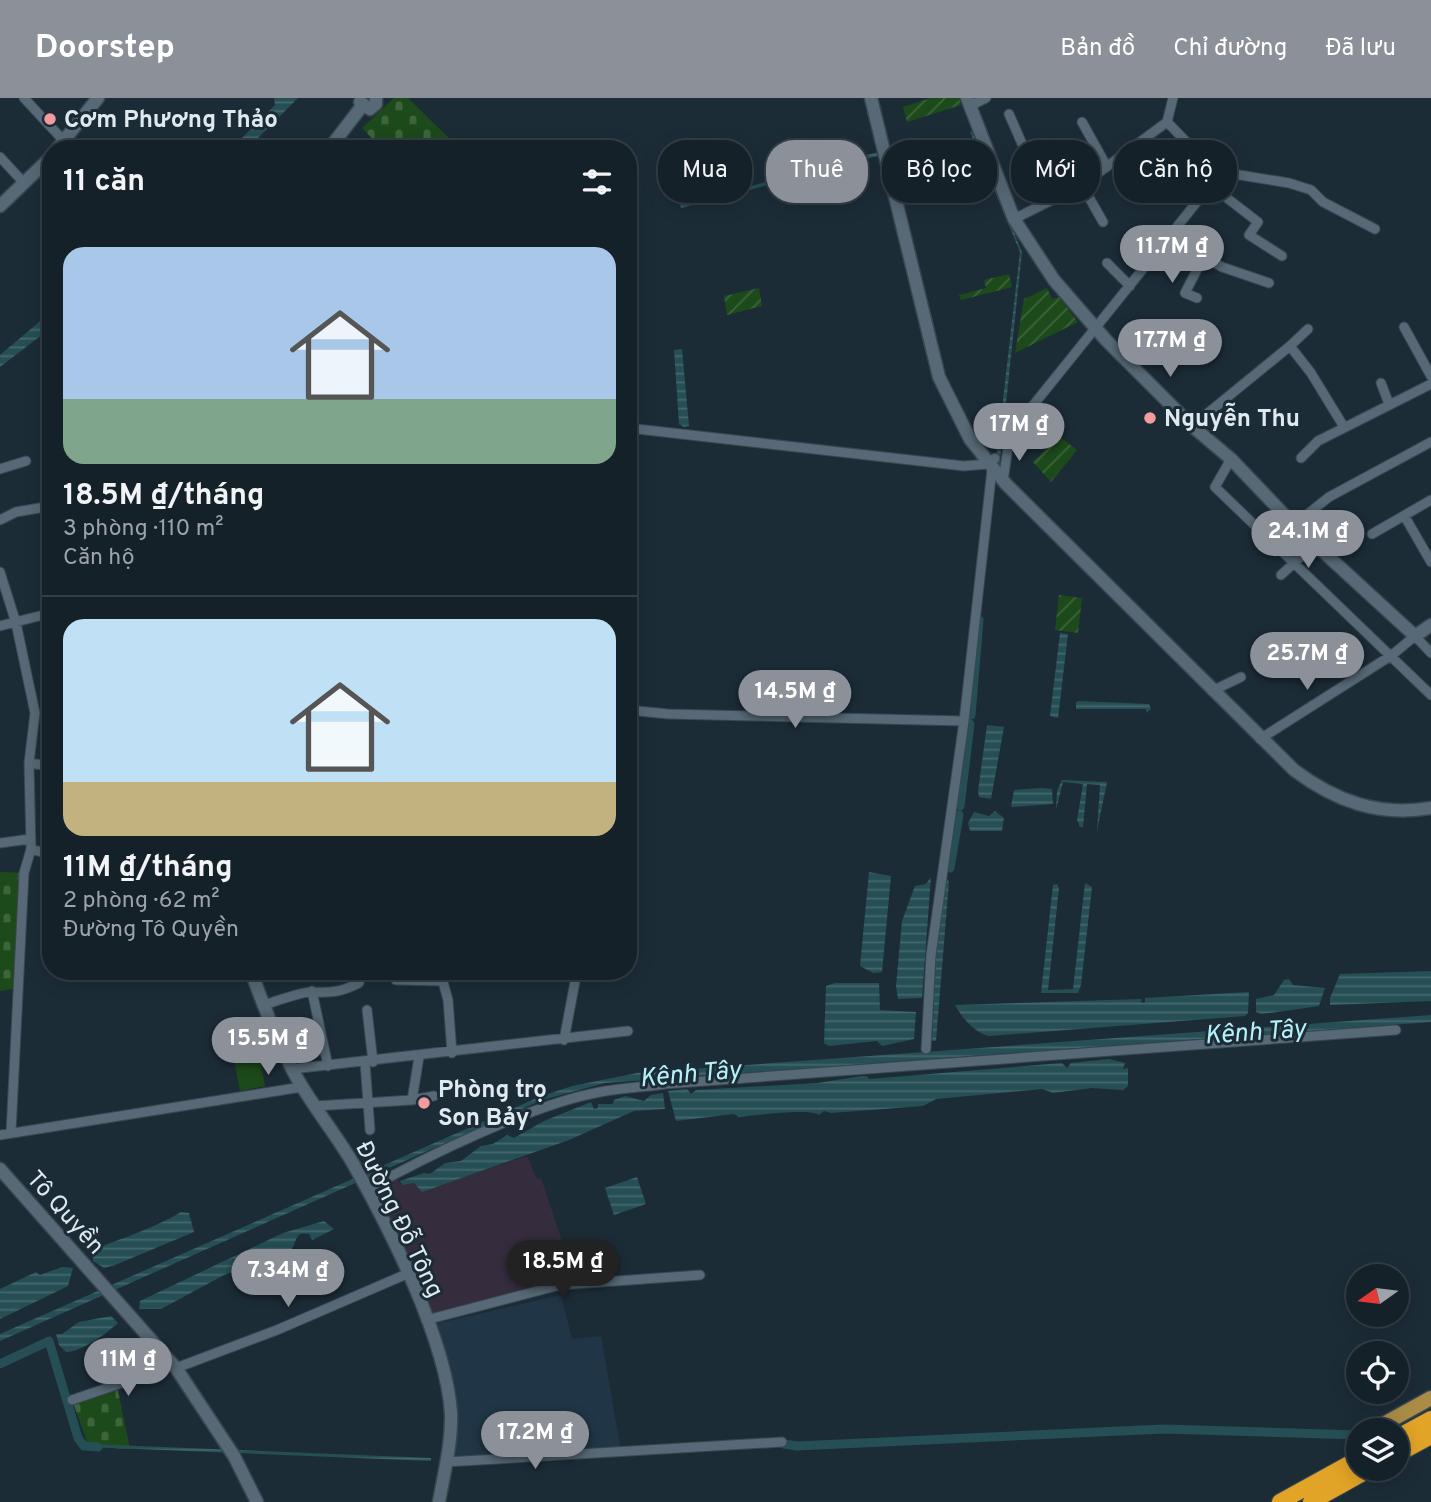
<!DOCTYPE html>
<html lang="vi">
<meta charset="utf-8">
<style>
:root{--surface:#152129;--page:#1e2931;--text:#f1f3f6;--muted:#9da3a8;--line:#343e46;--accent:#8c9099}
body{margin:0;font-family:Overpass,sans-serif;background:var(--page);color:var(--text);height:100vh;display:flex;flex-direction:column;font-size:26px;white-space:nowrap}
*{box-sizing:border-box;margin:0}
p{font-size:23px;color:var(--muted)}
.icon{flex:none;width:38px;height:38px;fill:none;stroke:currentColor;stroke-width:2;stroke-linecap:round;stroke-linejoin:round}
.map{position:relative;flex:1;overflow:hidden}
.panel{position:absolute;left:42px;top:42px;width:595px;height:840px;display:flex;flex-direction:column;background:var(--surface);border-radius:28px;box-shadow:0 4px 18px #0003,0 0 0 2px var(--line)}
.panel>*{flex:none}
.top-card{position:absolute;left:658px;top:42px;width:665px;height:63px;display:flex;gap:14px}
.needle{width:46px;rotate:256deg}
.fabs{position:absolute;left:1346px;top:1166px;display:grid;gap:14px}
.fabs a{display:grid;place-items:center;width:63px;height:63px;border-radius:50%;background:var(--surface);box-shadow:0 4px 18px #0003,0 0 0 2px var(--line);font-size:35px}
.price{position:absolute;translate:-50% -60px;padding:0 16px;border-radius:24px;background:var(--accent);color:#fff;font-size:23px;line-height:46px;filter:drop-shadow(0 2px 4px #0008)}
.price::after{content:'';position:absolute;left:50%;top:42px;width:21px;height:16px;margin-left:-10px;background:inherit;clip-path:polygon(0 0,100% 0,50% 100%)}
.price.selected{background:#222;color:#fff}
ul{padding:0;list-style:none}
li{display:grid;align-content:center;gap:14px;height:371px;padding:0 21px}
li+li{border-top:2px solid var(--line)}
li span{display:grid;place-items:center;height:217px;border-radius:21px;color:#555}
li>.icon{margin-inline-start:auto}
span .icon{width:126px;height:126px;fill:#fffc;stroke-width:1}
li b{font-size:30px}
h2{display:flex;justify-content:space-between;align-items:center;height:84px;padding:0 21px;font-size:30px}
.tag{padding:0 24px;border-radius:28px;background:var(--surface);box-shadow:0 4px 18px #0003,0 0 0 2px var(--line);font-size:24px;line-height:63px}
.tag.selected{background:var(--accent);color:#fff}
header{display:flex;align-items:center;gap:42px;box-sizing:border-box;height:98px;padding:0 35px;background:var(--accent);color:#fff}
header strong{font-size:33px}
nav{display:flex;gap:38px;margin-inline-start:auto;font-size:24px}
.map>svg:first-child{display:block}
.built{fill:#203646}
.medical{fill:#352d3d}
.green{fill:#1d4a1a}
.cemetery{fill:url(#cemetery-stones)}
.garden{fill:url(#garden-furrows)}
.water{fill:url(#water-rules)}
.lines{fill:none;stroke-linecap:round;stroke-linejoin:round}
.canal{stroke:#254f55;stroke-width:9}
.street-casing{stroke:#394750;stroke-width:11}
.secondary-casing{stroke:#394750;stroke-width:15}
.primary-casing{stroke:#394750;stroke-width:17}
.highway-casing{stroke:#394750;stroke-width:18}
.street{stroke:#576976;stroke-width:9}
.secondary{stroke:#576976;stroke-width:12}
.primary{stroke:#aa8c47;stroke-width:14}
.highway{stroke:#e2a427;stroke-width:16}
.poi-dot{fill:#f49b9f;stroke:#1c2c37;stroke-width:2.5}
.labels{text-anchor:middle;stroke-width:6;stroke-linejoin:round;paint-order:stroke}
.poi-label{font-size:24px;font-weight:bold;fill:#dfe9f0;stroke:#1c2c37;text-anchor:start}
.street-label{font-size:24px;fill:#dfe9f0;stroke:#1c2c37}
.water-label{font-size:26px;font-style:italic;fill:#b6f0f9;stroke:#1c2c37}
</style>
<header>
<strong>Doorstep</strong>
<nav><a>Bản đồ</a><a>Chỉ đường</a><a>Đã lưu</a></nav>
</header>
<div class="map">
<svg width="1431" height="1404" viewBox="0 0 1431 1404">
<defs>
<pattern id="cemetery-stones" width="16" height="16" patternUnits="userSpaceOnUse" patternTransform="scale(1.75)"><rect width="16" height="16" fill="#1d4a1a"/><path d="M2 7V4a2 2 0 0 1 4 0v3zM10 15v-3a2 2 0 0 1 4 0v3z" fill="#3d643c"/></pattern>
<pattern id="garden-furrows" width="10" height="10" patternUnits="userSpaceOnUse" patternTransform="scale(1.75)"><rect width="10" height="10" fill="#1d4a1a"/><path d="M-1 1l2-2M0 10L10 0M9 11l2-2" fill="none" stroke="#3d643c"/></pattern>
<pattern id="water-rules" width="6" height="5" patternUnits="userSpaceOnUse" patternTransform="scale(1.75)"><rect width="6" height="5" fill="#254f55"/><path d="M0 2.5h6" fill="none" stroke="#44686e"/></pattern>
</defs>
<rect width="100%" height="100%" fill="#1c2c37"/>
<path class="built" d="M 561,1197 L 572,1241 L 601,1238 L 621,1353 L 446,1364 L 450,1344 L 435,1226 Z"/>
<path class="medical" d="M 527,1058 L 537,1081 L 541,1080 L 567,1158 L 593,1153 L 597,1183 L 426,1222 L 366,1092 L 395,1076 L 401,1087 L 414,1085 L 422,1093 Z"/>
<path class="green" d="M 255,932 L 265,988 L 240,993 L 229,937 Z"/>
<path class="cemetery" d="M 394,0 L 408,0 L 460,51 L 382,51 L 362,30 Z
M 0,774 L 24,775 L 18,890 L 0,893 Z
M 117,1288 L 130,1351 L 89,1349 L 72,1302 Z"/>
<path class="garden" d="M 931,0 L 959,0 L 961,7 L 907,24 L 903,9 Z
M 1009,176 L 1012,189 L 961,202 L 959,197 L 986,190 L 984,182 Z
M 759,190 L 762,208 L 727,217 L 724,198 Z
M 1047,190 L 1052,201 L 1059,199 L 1078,224 L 1015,255 L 1024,201 Z
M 1059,338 L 1077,352 L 1051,384 L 1033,364 Z
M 1059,497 L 1082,500 L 1078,535 L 1055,532 Z"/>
<path class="water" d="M 274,0 L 298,0 L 247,51 L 231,51 L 275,7 Z
M 972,33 L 1022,154 L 999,372 L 995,371 L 1020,154 L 970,34 Z
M 878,54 L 878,58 L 681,110 L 680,107 Z
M 51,214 L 51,230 L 0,269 L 0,257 Z
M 682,251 L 689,328 L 684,329 L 679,326 L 674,252 Z
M 1060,535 L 1068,536 L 1058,620 L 1050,618 Z
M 1079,603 L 1149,606 L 1151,611 L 1146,615 L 1146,611 L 1076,611 L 1076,604 Z
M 987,627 L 1004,629 L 991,701 L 979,699 L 978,693 Z
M 1062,682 L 1107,684 L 1097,733 L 1100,687 L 1087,686 L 1083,729 L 1080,729 L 1077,722 L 1083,686 L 1063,684 L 1056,712 L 1057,693 Z
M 1041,690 L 1052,691 L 1053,706 L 1011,709 L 1014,692 Z
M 995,713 L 1004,720 L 1002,733 L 970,733 L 968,725 L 974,714 L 989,718 Z
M 869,774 L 891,778 L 882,874 L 873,875 L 860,868 Z
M 931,779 L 922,900 L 898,901 L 896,888 L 902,823 L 915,788 L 926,786 Z
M 946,780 L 949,784 L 936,943 L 932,943 L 936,857 Z
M 1085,785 L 1092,789 L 1081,887 L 1078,895 L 1041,895 L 1053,787 L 1057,786 L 1059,790 L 1048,892 L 1073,891 Z
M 1431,873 L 1431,903 L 1330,907 L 1330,900 L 1340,876 Z
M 1289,881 L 1293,887 L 1325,890 L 1319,908 L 1262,916 L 1256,914 L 1256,901 L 1274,897 L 1284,882 Z
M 835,885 L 879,885 L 880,912 L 916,914 L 914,941 L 882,948 L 877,943 L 829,948 L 824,945 L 826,888 Z
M 1249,894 L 1248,915 L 1245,918 L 989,938 C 975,935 962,920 955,907 L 1141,901 L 1142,905 L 1145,904 L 1145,900 Z
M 1431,917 L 1431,924 L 605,985 L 542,1002 L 0,1243 L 0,1236 L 539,999 L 572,988 L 637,975 Z
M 1109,961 L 1125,965 L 1123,971 L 1128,970 L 1128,988 L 1123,992 L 1092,990 L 1053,995 L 1042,991 L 936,1001 L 923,1008 L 831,1015 L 824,1013 L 819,1017 C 811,1010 755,1017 739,1019 L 734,1016 L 676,1023 L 668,993 L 687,991 L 691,996 L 696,992 L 818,985 L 861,978 L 867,978 L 869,981 L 1062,965 L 1067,970 L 1071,965 Z
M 663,995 L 665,1011 L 634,1013 L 569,1042 L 422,1094 L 414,1085 L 402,1087 L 400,1083 L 424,1075 L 430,1076 L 445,1065 L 461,1063 L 481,1048 L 493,1046 L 507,1037 L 514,1040 L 544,1023 L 591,1004 L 594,1011 L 598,1010 L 598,1006 L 613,1006 L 614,1002 L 625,998 L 644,1003 L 651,997 Z
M 637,1079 L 646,1106 L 614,1117 L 605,1090 Z
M 181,1114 L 189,1115 L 194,1134 L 115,1167 L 104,1170 L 93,1163 L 93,1152 C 122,1140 157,1129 181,1114 Z
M 324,1123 L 334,1131 L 312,1142 L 309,1136 C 294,1133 298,1143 291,1152 L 283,1156 L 224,1177 L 161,1211 L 139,1211 L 140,1203 L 283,1135 Z
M 62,1169 L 73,1170 L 68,1188 L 0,1221 L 0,1191 L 36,1174 L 40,1177 Z
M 111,1218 L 118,1225 C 105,1236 84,1253 66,1254 L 59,1247 L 56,1236 L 62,1236 L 79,1224 Z
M 88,1346 L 431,1360 L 431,1363 L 89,1349 Z"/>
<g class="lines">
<path class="canal" d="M 971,617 L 979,522
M 960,708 L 970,626
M 950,770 L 959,717
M 0,1266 L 49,1243 L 78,1340 L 84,1348 L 98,1349
M 784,1346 L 797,1348 L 1164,1331 L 1358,1337"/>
<defs>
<path id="street" d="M 24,0 L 63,42
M 970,8 L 986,0
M 1009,16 L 1047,103
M 1082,24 L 1107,69
M 1167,24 L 1205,63 L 1221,74 L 1289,85 L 1311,92 L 1323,104 L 1375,131
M 0,59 L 24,85
M 1082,87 L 1103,124
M 1210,87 L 1258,124 L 1249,137 L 1282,158
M 1014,121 L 1082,87 L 1167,24 L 1173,0
M 1170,139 L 1222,169 L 1269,185
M 1136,143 L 1153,159
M 1107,165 L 1130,188
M 1197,200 L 1185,195 L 1203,160
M 1404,229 L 1431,278
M 1290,248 L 1308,231
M 1130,265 L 1143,249
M 1381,285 L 1389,306
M 1192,328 L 1290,248 L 1311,275 L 1344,329
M 628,330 L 964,368 L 988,366 L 995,360
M 49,351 L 47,339 L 51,332
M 1301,360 L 1318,343 L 1431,286
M 1231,361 L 1215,389 L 1431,597
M 0,371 L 26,363
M 1003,383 L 1010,336 L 1221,74
M 1405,419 L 1431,464
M 0,422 L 16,414 L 51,408
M 1294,427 L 1329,399 L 1431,344
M 1372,436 L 1431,402
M 0,474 L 16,525 L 35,615 L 29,665 L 31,751 L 24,775 L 11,1034
M 1281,477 L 1315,446
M 0,528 L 51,515
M 1212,593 L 1241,579
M 628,612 L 668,616 L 964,623
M 1260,641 L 1392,557 L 1415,538 L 1431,555
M 29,665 L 51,668
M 0,745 L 30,741
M 31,751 L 51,757
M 395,873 L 396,882 L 442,883
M 440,873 L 448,902 L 452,955
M 254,880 L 265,877
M 312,893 L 328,968
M 264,907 C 274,904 302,893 312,894 C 331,895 341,894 359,885 L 360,873
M 367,912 L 373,964
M 564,942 L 577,873
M 926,951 L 931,857 L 964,623 L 992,371
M 365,965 L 370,1032
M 292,971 L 628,933
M 412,1002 L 434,998
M 315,1008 L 412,1002 L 419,959
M 0,1037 L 302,989
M 366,1092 C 427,1058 533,1006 600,994 C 622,990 644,989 665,986 L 1396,932
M 426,1222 L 560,1187 L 700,1177
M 176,1270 L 277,1232 L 409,1175
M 72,1302 L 174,1267
M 446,1364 L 782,1344"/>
<path id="secondary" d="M 871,0 L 939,279 L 970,341 L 1006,386 L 1294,672 C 1335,703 1379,719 1431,710
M 967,0 L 1014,121 L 1054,182 L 1106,242 L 1192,328 L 1231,361 L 1294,427 L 1415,538 L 1431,527
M 360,4 L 370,11 L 376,6 L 376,0
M 57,51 L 98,0
M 329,51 L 362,8
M 0,108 L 51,59
M 251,873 C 263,907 276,939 292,971 C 310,1006 336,1035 355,1069 C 391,1133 446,1242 451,1315 C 452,1345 444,1375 439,1404
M 0,1071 L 176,1270 L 234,1358 L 257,1404"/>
<path id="primary" d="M 1373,1332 L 1431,1300"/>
<path id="highway" d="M 1396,1340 L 1431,1321
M 1396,1357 L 1431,1338
M 1280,1404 L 1358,1361
M 1311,1404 L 1372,1370"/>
</defs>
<use href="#street" class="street-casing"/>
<use href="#secondary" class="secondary-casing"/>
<use href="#primary" class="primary-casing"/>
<use href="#highway" class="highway-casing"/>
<use href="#street" class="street"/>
<use href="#secondary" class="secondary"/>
<use href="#primary" class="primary"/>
<use href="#highway" class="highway"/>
</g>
<g class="poi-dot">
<circle cx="50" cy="21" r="7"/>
<circle cx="1150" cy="320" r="7"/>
<circle cx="424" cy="1005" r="7"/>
</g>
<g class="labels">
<g class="poi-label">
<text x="64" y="29">Cơm Phương Thảo</text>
<text x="1164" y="328">Nguyễn Thu</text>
<text x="438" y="999">Phòng trọ<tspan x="438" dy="28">Son Bảy</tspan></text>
</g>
<g class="street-label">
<text transform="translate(66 1114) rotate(48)" y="8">Tô Quyền</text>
<text transform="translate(400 1121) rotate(64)" y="8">Đường Đỗ Tông</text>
</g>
<g class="water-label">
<text transform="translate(1255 933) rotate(-4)" y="9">Kênh Tây</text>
<text transform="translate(690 975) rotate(-5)" y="9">Kênh Tây</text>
</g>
</g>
</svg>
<div class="fabs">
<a><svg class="needle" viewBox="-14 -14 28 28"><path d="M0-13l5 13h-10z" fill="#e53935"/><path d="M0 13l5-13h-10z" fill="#9da3a8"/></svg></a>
<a><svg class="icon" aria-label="locate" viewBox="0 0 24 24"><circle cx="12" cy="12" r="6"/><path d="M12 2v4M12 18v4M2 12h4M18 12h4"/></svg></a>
<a><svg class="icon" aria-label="layers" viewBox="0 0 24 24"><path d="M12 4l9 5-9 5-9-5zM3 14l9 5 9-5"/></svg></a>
</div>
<b class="price" style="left:1172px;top:187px">11.7M ₫</b>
<b class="price" style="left:1170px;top:281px">17.7M ₫</b>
<b class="price" style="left:1019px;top:365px">17M ₫</b>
<b class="price" style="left:1308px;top:472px">24.1M ₫</b>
<b class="price" style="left:1307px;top:594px">25.7M ₫</b>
<b class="price" style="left:795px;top:632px">14.5M ₫</b>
<b class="price" style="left:268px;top:979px">15.5M ₫</b>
<b class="price selected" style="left:563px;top:1202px">18.5M ₫</b>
<b class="price" style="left:288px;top:1211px">7.34M ₫</b>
<b class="price" style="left:128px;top:1300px">11M ₫</b>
<b class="price" style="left:535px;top:1373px">17.2M ₫</b>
<div class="top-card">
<a class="tag">Mua</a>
<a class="tag selected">Thuê</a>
<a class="tag">Bộ lọc</a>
<a class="tag">Mới</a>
<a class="tag">Căn hộ</a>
</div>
<section class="panel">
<h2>11 căn<svg class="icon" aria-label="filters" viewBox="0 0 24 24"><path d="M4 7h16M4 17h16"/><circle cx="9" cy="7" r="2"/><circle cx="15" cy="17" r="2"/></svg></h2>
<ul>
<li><span style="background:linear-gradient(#a9c7e8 70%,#7fa58c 0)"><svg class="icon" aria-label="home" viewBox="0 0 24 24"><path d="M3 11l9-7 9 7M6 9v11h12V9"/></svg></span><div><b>18.5M ₫/tháng</b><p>3 phòng · 110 m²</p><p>Căn hộ</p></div></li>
<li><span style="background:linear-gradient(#bfe0f5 75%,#c2b280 0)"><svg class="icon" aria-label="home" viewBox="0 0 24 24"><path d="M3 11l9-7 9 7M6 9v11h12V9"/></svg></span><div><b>11M ₫/tháng</b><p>2 phòng · 62 m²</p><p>Đường Tô Quyền</p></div></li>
</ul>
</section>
</div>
